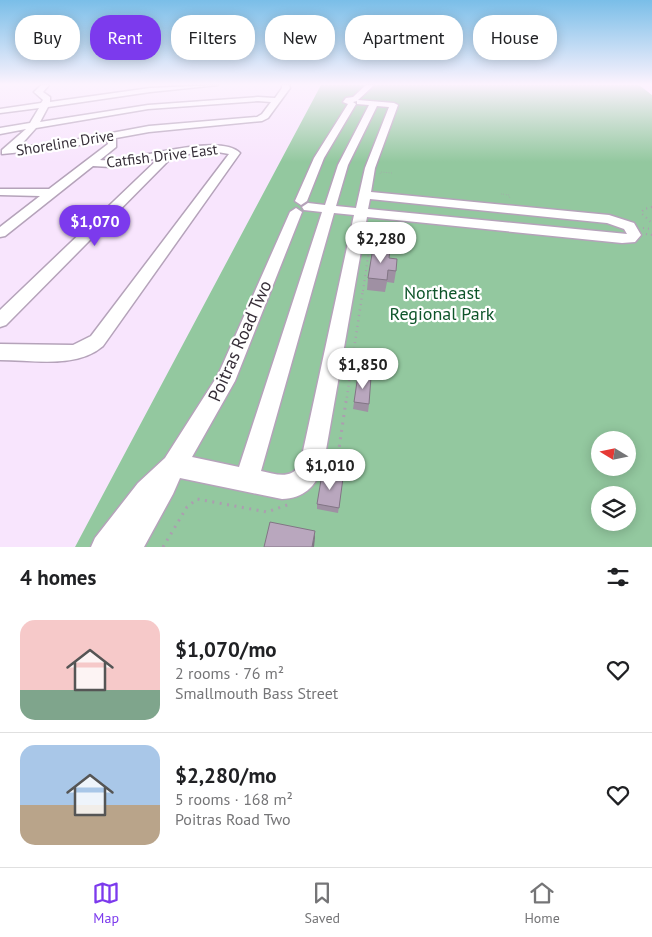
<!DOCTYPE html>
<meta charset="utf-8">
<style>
:root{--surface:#fff;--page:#f6f6f6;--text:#202124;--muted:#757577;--line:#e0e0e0;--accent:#7c3aed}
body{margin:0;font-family:"PT Sans",sans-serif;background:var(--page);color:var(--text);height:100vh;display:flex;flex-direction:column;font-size:19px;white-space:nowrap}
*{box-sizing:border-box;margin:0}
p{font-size:16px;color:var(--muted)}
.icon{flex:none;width:28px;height:28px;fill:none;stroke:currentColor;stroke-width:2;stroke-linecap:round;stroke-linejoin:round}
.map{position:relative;height:547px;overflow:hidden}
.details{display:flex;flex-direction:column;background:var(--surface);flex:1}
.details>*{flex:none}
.hud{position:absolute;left:15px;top:15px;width:622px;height:45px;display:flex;gap:10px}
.needle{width:32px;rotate:280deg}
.tools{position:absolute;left:591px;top:431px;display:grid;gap:10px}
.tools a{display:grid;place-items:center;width:45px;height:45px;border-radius:50%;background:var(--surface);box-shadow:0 2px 12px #0003;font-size:25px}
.price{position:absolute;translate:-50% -42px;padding:0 11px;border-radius:18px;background:#fff;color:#222;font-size:16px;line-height:32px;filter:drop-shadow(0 1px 2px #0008)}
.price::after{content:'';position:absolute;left:50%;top:30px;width:15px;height:11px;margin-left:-8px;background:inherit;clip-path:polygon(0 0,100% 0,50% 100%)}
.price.selected{background:var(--accent);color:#fff}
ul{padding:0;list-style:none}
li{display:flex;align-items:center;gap:15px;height:125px;padding:0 20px}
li+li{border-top:1px solid var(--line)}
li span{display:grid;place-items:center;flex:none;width:140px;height:100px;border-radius:15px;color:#555}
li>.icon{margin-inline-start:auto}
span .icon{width:60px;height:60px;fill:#fffc;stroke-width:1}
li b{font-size:21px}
h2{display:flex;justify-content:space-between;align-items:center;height:60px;padding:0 20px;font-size:21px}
.chip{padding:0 18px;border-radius:20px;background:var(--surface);box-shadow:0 2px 12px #0003;font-size:18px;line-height:45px}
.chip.selected{background:var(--accent);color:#fff}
.tab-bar{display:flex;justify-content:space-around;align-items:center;height:70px;border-top:1px solid var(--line);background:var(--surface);font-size:14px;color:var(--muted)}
.tab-bar a{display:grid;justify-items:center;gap:2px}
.tab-bar .selected{color:var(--accent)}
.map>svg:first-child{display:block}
.green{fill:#93c89f;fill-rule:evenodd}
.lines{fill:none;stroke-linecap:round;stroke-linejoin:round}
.minor-casing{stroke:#b5a3ba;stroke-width:3}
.path-far3{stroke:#ac9eb0;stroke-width:1;stroke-dasharray:0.5 2;stroke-linecap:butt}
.path-far2{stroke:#ac9eb0;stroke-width:2;stroke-dasharray:1 4;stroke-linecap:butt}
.path-far1{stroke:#ac9eb0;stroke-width:2.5;stroke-dasharray:1 4.5;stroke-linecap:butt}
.path{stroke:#ac9eb0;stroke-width:3;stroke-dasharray:2 5.5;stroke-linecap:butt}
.minor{fill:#fff;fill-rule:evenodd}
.wall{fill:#9f90a3}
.shaded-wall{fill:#827585}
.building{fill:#b9a7be;stroke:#827585}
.labels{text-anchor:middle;stroke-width:4.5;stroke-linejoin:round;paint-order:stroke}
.far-street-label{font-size:15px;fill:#362e38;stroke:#fff}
.park-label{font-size:18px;fill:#0e552a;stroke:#fff}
.street-label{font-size:18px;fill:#362e38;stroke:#fff}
</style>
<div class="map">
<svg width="652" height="547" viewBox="0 0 652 547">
<rect width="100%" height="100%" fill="#f8e5fd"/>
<path class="green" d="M 321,85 L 639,85 L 652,95 L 652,547 L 75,547 ZM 600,440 L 628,440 L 628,468 L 600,468 ZM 600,495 L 628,495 L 628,522 L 600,522 Z"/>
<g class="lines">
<defs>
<path id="minor" d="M 41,85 L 49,85 L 43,92 L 50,97 L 50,102 L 150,88 L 218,85 L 150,92 L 48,107 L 40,122 L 148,105 L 258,97 L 275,98 L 282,88 L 282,85 L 289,85 L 290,88 L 268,118 L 262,121 L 149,132 L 116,138 L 116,147 L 100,160 C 132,163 218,131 240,153 L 103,346 C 76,369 33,360 0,360 L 0,344 L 73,345 L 91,336 L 229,154 L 212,151 L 173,156 L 6,325 L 0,327 L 0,310 L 159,158 L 111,167 L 93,166 L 5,236 L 0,237 L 0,227 L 40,196 L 0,195 L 0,189 L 49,189 L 108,144 L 107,140 L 63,148 L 2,154 L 2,150 L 26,129 L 0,134 L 0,128 L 30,123 L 39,108 L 0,113 L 0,109 L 41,103 L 43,100 L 34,92 ZM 258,101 L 271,102 L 262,114 L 257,117 L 149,126 L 63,142 L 19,147 L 36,128 L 148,109 Z
M 366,85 L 374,85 L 358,100 L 394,103 L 398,105 L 375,168 L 371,192 L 609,215 L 634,223 L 641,235 L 635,242 L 622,243 L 367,217 L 323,467 C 315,487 304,498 282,499 L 180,478 L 173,494 L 144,547 L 91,547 L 95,538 L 138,483 L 165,458 L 218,375 L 290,212 L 296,208 L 302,212 L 235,381 L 192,457 L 239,467 L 322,212 L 304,210 L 302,207 L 308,203 L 325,205 L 338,165 L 369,105 L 357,104 L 357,101 L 353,102 L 356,104 L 324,158 L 307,201 L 301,205 L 295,201 L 314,158 L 348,104 L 343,102 L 346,98 L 353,97 ZM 377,106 L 389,107 L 365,168 L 356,208 L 336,206 L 348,165 ZM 370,199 L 607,223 L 624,229 L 627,234 L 368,209 ZM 334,213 L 354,215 L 300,465 C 290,480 276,474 261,471 Z"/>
</defs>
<use href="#minor" class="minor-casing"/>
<path class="path-far3" d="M 380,174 L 381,172 L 392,173
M 501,194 L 509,195 L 510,199"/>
<path class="path-far2" d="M 652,207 L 644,209 L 641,213 L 652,223
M 643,228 L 652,229
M 646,234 L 652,235
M 363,291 L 373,223"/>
<path class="path-far1" d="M 346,403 L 363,289"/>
<path class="path" d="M 328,468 L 343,470
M 336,469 L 346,401
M 163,547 L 187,507 L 197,499 L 267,512 L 290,504"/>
<use href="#minor" class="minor"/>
</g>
<path class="wall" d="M 389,258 L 396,271 L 394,283 L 387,282 L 385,292 L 367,290 L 368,278 Z
M 358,375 L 369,404 L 368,412 L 353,409 Z
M 343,478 L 338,513 L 317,509 L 317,504 Z"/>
<path class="shaded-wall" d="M 315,531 L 315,538 L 314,547 L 312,547 Z"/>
<path class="building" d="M 373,248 L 390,250 L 389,258 L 397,259 L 396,271 L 388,270 L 387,280 L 368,278 Z
M 358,375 L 371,377 L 369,404 L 354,402 Z
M 322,474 L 343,478 L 339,508 L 317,504 Z
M 270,522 L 315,531 L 312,547 L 264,547 Z"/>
<linearGradient id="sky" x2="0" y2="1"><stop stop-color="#7abee8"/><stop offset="0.52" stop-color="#fcf3fe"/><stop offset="1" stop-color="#fcf3fe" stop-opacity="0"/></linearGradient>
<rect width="652" height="162" fill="url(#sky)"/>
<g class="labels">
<g class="far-street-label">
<text transform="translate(65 143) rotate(-9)" y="5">Shoreline Drive</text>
<text transform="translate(162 156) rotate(-7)" y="5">Catfish Drive East</text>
</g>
<g class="park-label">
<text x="442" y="299">Northeast<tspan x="442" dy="21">Regional Park</tspan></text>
</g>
<g class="street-label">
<text transform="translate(240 341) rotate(-66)" y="6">Poitras Road Two</text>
</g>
</g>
</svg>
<div class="tools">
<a><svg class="needle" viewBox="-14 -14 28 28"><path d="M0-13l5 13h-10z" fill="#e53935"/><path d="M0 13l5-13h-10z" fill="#757577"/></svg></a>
<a><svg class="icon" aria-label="layers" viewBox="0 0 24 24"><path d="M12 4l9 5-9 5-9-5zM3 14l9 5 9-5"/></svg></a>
</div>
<b class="price selected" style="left:95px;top:247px">$1,070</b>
<b class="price" style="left:381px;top:264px">$2,280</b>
<b class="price" style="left:363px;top:390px">$1,850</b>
<b class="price" style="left:330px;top:491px">$1,010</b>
<div class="hud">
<a class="chip">Buy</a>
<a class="chip selected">Rent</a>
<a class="chip">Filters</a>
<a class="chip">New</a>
<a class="chip">Apartment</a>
<a class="chip">House</a>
</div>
</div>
<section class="details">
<h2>4 homes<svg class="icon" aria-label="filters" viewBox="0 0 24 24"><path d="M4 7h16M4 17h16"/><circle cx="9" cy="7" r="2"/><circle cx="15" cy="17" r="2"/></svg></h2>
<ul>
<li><span style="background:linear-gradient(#f6c9c9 70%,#7fa58c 0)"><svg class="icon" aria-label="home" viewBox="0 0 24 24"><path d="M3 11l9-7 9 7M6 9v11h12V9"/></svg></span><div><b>$1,070/mo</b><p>2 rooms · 76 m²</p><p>Smallmouth Bass Street</p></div><svg class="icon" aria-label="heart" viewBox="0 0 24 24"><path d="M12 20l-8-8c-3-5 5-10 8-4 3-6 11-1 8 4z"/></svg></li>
<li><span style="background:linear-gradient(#a9c7e8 60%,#b9a48a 0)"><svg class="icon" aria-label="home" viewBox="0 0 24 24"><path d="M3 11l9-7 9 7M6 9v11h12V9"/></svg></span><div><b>$2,280/mo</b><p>5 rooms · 168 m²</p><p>Poitras Road Two</p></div><svg class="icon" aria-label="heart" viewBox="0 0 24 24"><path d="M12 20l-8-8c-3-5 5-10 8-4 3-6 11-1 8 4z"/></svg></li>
</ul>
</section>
<nav class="tab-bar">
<a class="selected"><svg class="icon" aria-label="map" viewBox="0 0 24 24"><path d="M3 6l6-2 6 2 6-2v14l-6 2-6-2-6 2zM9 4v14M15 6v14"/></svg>Map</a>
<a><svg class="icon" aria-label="saved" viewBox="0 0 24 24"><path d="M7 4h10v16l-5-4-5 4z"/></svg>Saved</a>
<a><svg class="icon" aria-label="home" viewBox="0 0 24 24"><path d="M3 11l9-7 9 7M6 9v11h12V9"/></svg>Home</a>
</nav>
